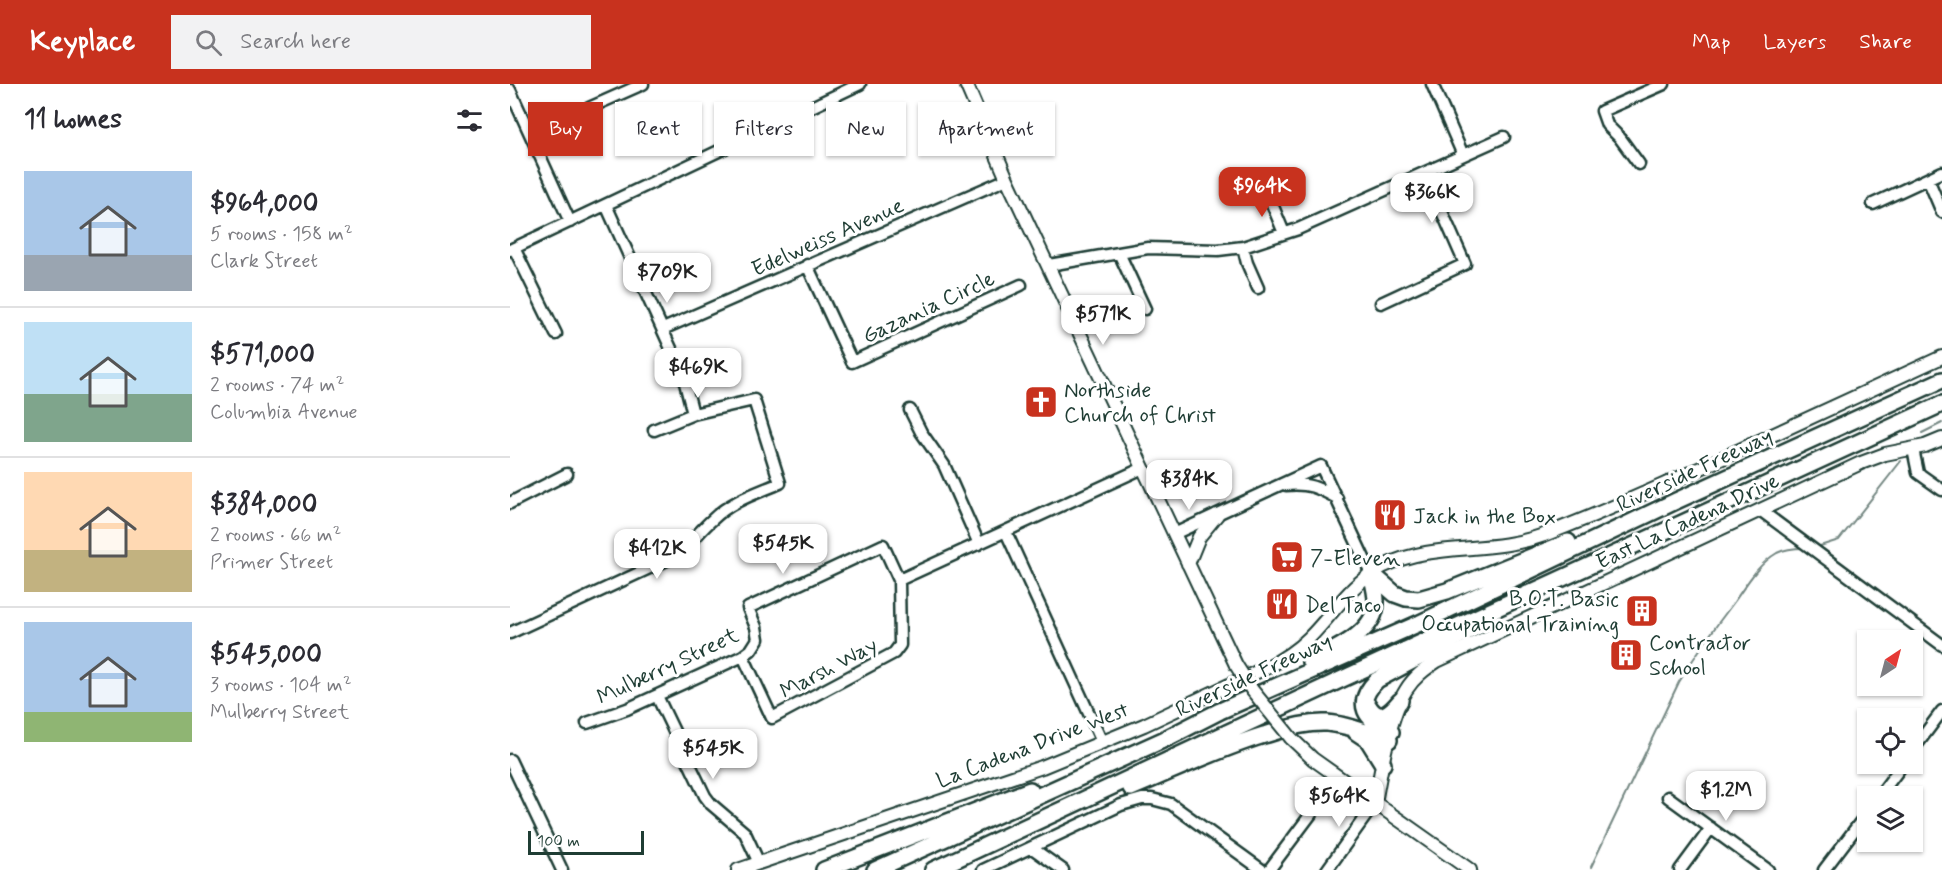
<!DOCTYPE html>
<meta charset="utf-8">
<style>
:root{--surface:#fff;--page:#f2f2f3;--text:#2b2b33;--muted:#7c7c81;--line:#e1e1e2;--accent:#c8321e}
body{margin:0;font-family:Mynerve,sans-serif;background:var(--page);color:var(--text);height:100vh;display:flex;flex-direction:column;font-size:22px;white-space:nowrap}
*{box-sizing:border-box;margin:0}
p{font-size:20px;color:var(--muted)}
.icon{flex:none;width:33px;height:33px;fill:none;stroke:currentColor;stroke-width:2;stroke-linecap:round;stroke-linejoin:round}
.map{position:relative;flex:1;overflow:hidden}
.side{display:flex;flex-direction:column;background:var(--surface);width:510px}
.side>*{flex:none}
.top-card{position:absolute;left:18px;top:18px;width:570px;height:54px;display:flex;gap:12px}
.needle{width:39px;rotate:36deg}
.controls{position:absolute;left:1347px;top:546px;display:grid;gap:12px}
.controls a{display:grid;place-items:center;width:66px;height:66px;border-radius:0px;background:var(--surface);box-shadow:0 2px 4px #0004;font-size:30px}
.scale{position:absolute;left:18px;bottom:15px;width:116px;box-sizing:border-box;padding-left:6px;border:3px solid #1f3d34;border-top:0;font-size:16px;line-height:21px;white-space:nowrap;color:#1f3d34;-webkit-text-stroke:4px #fff;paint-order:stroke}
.price{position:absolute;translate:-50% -51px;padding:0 14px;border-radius:12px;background:#fff;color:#222;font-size:20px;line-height:39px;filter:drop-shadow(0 2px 3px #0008)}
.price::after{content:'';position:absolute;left:50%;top:36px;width:18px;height:14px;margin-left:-9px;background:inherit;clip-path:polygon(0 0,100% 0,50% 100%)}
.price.on{background:var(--accent);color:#fff}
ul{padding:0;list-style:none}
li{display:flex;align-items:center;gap:18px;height:150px;padding:0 24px}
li+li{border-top:2px solid var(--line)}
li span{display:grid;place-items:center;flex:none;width:168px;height:120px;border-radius:0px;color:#555}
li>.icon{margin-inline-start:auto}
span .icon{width:72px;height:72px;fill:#fffc;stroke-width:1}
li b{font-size:26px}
h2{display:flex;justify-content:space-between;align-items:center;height:72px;padding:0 24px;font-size:26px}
.tag{padding:0 21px;border-radius:0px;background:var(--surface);box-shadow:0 2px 4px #0004;font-size:21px;line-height:54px}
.tag.on{background:var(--accent);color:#fff}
header{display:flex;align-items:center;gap:36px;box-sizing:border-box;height:84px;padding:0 30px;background:var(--accent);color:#fff}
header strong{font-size:28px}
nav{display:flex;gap:33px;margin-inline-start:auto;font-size:21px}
.search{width:420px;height:54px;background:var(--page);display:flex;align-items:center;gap:15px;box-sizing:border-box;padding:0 21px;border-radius:0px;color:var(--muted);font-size:22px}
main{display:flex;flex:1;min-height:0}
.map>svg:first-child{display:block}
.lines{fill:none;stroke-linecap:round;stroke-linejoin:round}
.stream{stroke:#758883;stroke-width:2}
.minor-casing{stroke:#1f3d34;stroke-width:15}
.major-casing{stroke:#1f3d34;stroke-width:16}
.highway-casing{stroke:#1f3d34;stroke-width:20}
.minor{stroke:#fff;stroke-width:10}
.major{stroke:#fff;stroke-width:12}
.highway{stroke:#fff;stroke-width:15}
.major-bridge-casing{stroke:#1f3d34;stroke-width:16;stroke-linecap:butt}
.major-bridge{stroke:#fff;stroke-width:12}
.labels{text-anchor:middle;stroke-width:6;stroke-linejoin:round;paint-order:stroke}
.street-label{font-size:22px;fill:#1f3d34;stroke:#fff}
.poi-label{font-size:22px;fill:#1f3d34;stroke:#fff;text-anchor:start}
</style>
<header>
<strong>Keyplace</strong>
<div class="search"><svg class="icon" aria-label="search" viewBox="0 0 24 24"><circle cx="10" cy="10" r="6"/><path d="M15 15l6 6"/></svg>Search here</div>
<nav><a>Map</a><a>Layers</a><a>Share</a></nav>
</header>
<main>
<section class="side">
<h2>11 homes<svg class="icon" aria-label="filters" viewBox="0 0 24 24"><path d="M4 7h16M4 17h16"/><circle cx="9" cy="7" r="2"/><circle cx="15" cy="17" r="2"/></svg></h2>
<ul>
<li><span style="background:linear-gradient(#a9c7e8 70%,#9aa5b1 0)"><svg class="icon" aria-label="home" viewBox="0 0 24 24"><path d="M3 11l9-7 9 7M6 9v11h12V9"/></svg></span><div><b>$964,000</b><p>5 rooms · 158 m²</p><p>Clark Street</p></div></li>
<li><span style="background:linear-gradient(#bfe0f5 60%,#7fa58c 0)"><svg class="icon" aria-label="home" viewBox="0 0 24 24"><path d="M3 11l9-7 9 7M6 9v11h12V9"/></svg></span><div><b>$571,000</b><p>2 rooms · 74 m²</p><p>Columbia Avenue</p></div></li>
<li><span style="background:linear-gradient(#ffd9b3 65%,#c2b280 0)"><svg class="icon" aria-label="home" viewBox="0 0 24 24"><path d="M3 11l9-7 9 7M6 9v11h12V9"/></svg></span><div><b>$384,000</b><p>2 rooms · 66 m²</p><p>Primer Street</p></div></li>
<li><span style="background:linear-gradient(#a9c7e8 75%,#8fb573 0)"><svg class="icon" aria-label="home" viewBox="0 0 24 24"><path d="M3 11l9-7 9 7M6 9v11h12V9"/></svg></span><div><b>$545,000</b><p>3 rooms · 104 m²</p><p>Mulberry Street</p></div></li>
</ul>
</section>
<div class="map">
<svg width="1432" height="786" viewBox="0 0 1432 786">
<rect width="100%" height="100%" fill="#fff"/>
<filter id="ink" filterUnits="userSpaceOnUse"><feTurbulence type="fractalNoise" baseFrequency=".0167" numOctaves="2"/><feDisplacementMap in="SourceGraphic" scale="12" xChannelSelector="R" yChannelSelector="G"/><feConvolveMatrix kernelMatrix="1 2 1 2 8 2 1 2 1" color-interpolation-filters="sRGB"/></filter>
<g filter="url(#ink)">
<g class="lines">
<path class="stream" d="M 1412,349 L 1432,339
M 1310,462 L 1329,456 L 1391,377
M 1081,783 L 1169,598 C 1186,570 1204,544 1224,518 C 1236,501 1248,480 1267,469 C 1275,465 1284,464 1294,464"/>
<defs>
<path id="minor" d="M 922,0 L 953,71
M 0,6 L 60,138
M 20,50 L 133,0
M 1129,80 L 1110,54 L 1097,41 L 1092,27 L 1154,0
M 1418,95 L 1432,128
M 757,108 L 774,149
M 1363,120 L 1432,88
M 96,121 L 173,291 L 183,330
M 733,163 L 737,179 L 748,204
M 4,164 L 46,250
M 0,166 L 350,0
M 609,169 L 635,225
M 297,181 L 342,278 L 511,201
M 539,181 L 638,164 L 708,166 L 733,163 L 788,145 L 994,53
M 871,219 L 955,180 L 915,89
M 153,245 L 497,95
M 400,326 L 411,348 L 434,381 L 469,460
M 1403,365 L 1408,389 L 1432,406
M 776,401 C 799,399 807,403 827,414
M 0,419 L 57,390
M 1250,426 L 1432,561
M 496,448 L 592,658
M 664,450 L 811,382 L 861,489
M 389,496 L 633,384
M 0,549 L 161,474 C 181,461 186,450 203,435 C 221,417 247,409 270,399 L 244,316 L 183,330 L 144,346
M 147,612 L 195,712 L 201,720 L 235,749 L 249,779
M 77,639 L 117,625 L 233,572 L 241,566 L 248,555 L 246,543 L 238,524 L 373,461 L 389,496 L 390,561 L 384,569 L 262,634 L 233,572
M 1402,667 L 1432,627
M 0,676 L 52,786
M 1369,712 L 1393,680
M 1158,713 L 1258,786
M 522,764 L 553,786
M 473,786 L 611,721 L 632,715 L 642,715 L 661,720 L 752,786
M 759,786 L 813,714
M 817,786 L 865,719
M 1170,786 L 1201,744
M 1314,786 L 1358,728"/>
<path id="major" d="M 456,0 L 497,95 L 726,581
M 678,480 L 689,453 L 707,431
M 781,654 L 803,675 L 960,786
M 865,719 C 871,687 879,633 896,606 C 904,593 915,585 927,577 L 1351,379 L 1375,370 L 1415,362 L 1432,355
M 228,786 L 532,683 L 634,641 L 751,586 C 769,578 785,568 799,554 C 826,527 839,500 874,482 C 926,457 979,471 1034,451 C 1102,425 1168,395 1234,364 C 1300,334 1366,304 1432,273"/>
<path id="highway" d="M 861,489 L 885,510 L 896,514 L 909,515 L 937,507 L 1058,458
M 800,578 C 824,566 867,549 866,517 C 866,508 863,498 861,489
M 858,621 C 869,640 880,629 890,617
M 846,648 L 858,656 L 873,680
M 881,648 C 856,636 843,620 867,596 L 972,540
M 621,704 C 665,686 708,665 754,651 C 775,645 795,638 817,639 C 839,641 858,649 879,656
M 314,786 L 520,706
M 365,786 L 655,655 L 710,627 L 910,539 L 1166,417 L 1432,296
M 423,786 L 828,597 L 1432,320"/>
</defs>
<use href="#minor" class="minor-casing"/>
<use href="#major" class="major-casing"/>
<use href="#highway" class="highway-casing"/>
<use href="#minor" class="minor"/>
<use href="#major" class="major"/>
<use href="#highway" class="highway"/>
<defs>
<path id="major-bridge" d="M 726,581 L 742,606 L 781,654"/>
</defs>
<use href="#major-bridge" class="major-bridge-casing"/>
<use href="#major-bridge" class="major-bridge"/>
</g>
</g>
<defs>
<symbol id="church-square" viewBox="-11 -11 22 22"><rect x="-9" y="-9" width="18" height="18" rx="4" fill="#c8321e" stroke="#fff"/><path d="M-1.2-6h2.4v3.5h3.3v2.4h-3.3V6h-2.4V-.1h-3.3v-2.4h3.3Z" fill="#fff"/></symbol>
<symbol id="restaurant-square" viewBox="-11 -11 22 22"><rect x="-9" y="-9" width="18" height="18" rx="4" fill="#c8321e" stroke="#fff"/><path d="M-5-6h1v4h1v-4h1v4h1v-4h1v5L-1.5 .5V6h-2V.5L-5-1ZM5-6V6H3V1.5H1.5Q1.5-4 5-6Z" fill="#fff"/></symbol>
<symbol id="supermarket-square" viewBox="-11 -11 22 22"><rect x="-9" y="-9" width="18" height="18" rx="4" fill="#c8321e" stroke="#fff"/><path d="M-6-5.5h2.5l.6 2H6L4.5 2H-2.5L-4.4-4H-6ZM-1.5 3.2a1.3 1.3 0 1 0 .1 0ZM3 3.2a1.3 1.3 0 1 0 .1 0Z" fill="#fff"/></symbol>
<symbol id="building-square" viewBox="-11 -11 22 22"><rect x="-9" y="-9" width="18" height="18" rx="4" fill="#c8321e" stroke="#fff"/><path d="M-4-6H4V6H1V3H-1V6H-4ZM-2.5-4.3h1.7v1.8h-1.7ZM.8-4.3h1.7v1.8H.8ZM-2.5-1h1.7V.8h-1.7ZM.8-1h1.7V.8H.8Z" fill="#fff"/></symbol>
</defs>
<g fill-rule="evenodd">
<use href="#church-square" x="512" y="299" width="38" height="38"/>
<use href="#restaurant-square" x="861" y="412" width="38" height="38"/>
<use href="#supermarket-square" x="758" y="454" width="38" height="38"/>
<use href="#restaurant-square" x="753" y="501" width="38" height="38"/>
<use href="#building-square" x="1113" y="508" width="38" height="38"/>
<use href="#building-square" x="1097" y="552" width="38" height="38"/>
</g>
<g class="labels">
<g class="street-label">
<text transform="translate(317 152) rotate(-24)" y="8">Edelweiss Avenue</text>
<text transform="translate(418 222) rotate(-25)" y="8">Gazania Circle</text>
<text transform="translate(1184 385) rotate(-25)" y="8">Riverside Freeway</text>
<text transform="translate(1177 436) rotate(-25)" y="8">East La Cadena Drive</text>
<text transform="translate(157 581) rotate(-25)" y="8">Mulberry Street</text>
<text transform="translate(318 583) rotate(-28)" y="8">Marsh Way</text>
<text transform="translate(743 590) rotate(-25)" y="8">Riverside Freeway</text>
<text transform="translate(522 660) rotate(-21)" y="8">La Cadena Drive West</text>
</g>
<g class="poi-label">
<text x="554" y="313">Northside<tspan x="554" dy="25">Church of Christ</tspan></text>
<text x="903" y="439">Jack in the Box</text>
<text x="800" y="481">7-Eleven</text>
<text x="1109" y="522" text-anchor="end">B.O.T. Basic<tspan x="1109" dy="25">Occupational Training</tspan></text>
<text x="795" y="528">Del Taco</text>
<text x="1139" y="566">Contractor<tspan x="1139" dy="25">School</tspan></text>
</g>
</g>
</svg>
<div class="controls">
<a><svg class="needle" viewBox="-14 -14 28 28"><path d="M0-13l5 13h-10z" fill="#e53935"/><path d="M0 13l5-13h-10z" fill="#7c7c81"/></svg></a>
<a><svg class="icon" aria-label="locate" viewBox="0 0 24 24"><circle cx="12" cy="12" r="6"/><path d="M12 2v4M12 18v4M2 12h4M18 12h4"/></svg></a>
<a><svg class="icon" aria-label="layers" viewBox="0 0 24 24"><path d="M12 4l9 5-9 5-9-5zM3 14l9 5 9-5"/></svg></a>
</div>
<div class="scale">100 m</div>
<b class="price on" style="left:752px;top:134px">$964K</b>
<b class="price" style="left:922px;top:140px">$366K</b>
<b class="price" style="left:157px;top:220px">$709K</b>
<b class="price" style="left:593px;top:262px">$571K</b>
<b class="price" style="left:188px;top:315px">$469K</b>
<b class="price" style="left:679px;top:427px">$384K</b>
<b class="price" style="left:273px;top:491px">$545K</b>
<b class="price" style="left:147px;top:496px">$412K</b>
<b class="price" style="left:203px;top:696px">$545K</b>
<b class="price" style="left:1216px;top:738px">$1.2M</b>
<b class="price" style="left:829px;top:744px">$564K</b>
<div class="top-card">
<a class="tag on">Buy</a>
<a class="tag">Rent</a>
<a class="tag">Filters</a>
<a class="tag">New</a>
<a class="tag">Apartment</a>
</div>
</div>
</main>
